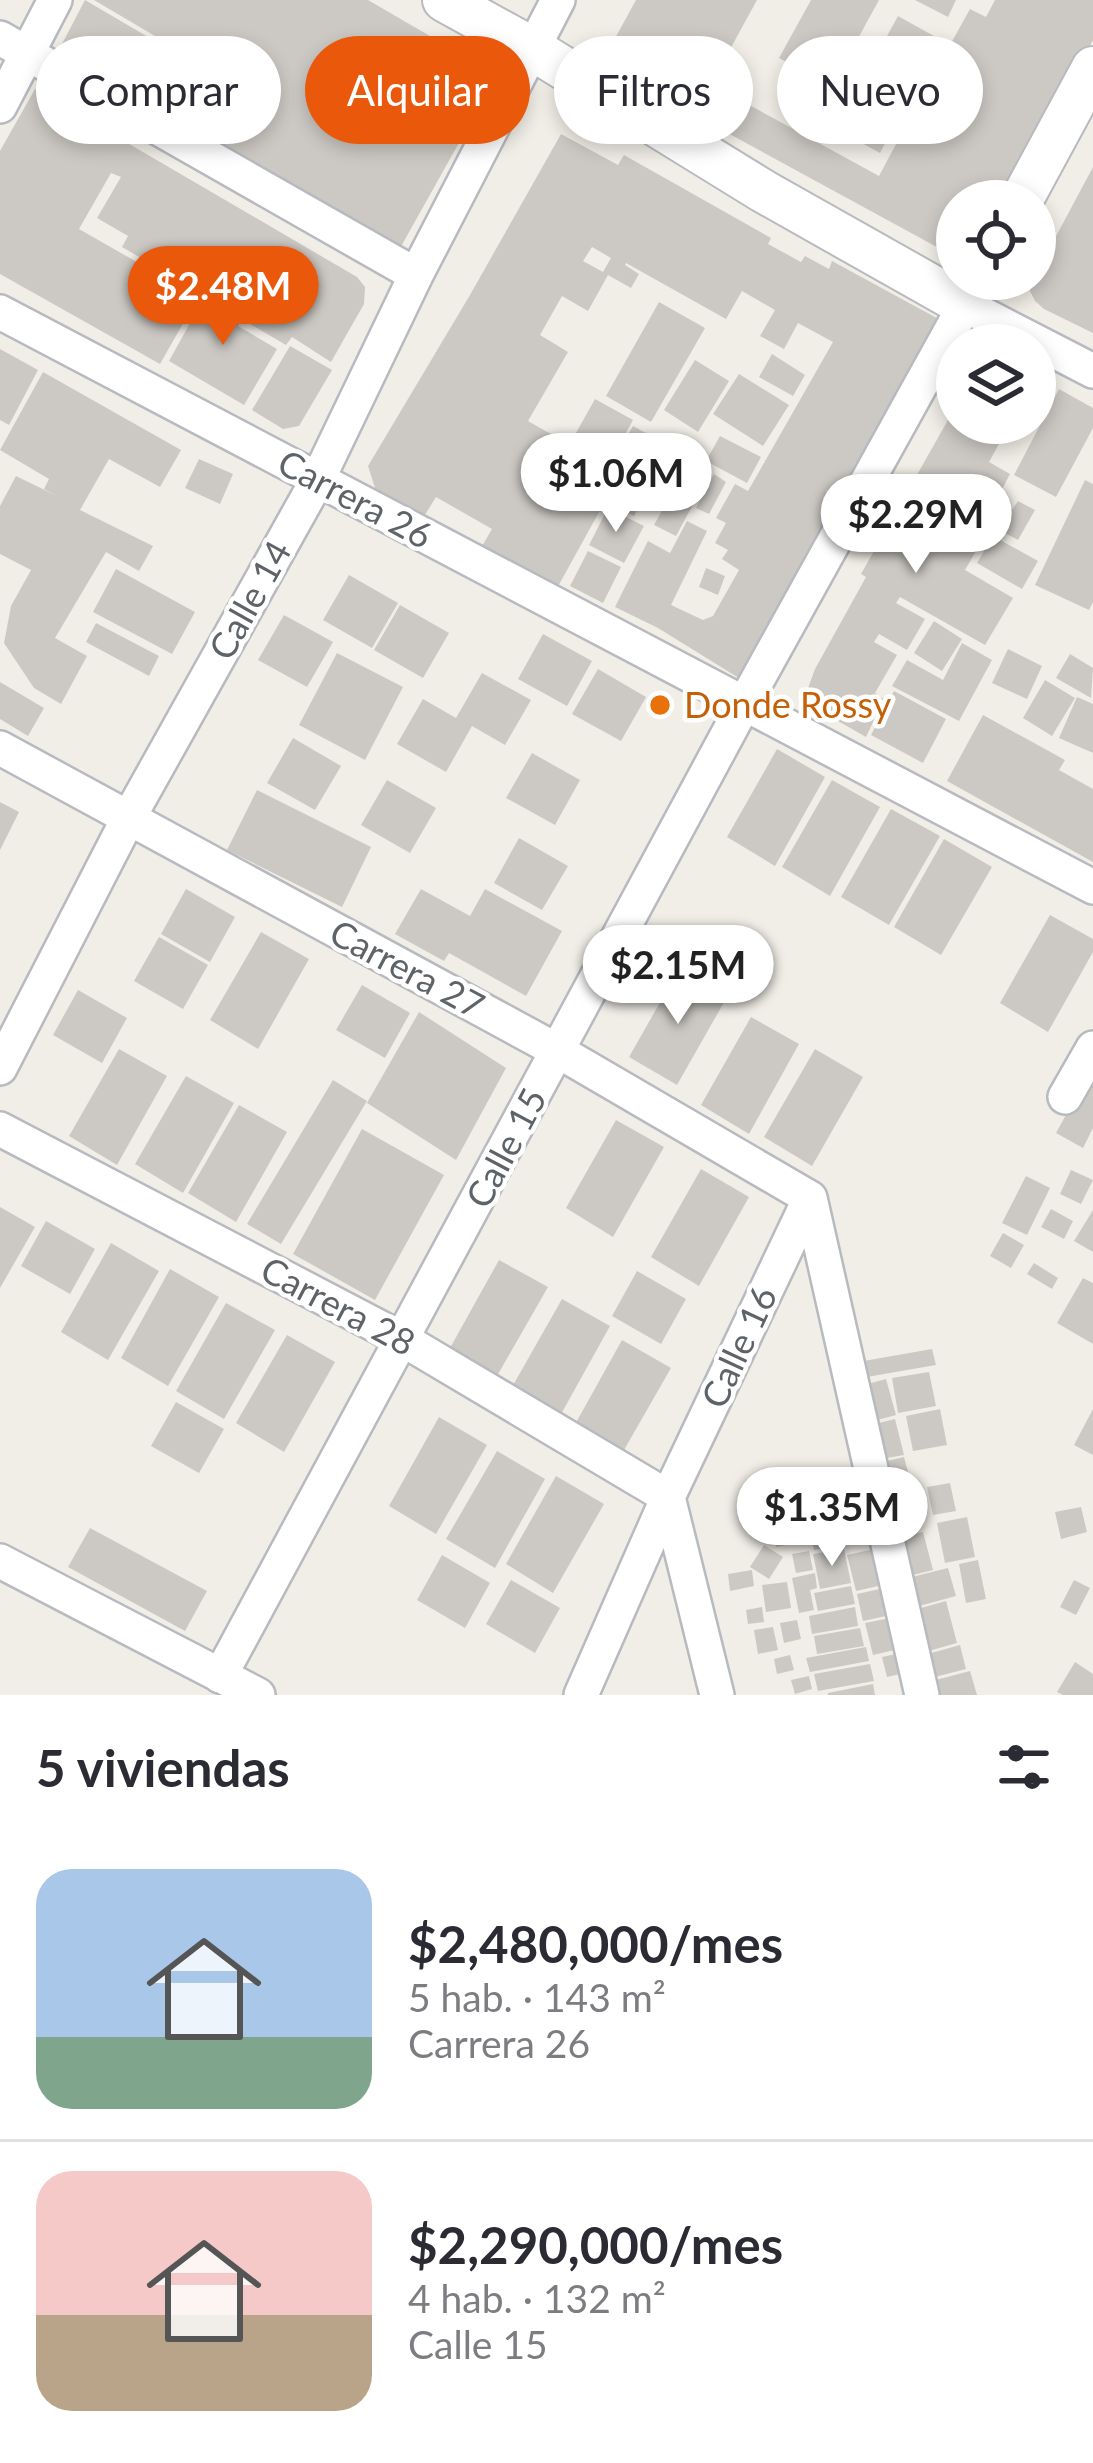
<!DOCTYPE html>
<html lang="es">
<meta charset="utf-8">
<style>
:root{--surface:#fff;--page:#f2f2f3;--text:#2b2b33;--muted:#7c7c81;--line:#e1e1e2;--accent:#ea580c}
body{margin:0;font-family:Lato,sans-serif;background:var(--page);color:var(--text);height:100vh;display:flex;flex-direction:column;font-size:45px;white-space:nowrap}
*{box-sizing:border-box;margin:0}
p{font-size:39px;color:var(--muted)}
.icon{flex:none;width:66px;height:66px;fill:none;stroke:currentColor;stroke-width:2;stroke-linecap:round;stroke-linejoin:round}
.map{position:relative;height:1695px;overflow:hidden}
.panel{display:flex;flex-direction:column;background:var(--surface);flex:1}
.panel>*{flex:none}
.guide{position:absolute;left:36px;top:36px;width:1023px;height:108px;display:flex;gap:24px}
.buttons{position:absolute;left:936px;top:180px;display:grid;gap:24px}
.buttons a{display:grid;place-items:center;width:120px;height:120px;border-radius:50%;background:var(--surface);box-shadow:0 6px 18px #0003;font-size:60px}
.price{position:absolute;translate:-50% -102px;padding:0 27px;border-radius:42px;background:#fff;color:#222;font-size:39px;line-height:78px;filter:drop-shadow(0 3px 6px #0008)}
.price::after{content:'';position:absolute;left:50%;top:72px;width:36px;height:27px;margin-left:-18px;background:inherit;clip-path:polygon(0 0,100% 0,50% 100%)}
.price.current{background:var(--accent);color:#fff}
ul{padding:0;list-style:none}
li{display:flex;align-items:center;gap:36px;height:300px;padding:0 36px}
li+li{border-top:3px solid var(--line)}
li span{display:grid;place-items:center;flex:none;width:336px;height:240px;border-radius:36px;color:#555}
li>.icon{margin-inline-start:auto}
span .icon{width:144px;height:144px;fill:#fffc;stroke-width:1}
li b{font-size:51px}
h2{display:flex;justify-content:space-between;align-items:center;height:144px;padding:0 36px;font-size:51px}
.chip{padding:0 42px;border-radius:54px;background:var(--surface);box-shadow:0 6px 18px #0003;font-size:42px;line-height:108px}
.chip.current{background:var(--accent);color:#fff}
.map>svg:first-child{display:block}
.building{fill:#ccc9c4;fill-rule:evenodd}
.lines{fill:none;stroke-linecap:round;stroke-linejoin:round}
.minor-casing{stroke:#b7babe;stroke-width:38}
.tertiary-casing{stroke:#b7babe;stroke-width:46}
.minor{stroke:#fff;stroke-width:33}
.tertiary{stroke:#fff;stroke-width:42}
.food-dot{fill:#e8710a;stroke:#fff;stroke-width:4.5}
.labels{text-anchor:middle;stroke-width:9;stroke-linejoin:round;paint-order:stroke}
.street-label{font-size:36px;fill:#5e6368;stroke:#fff}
.food-label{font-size:36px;fill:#c56008;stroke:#fff;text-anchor:start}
</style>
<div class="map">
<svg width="1093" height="1695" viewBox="0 0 1093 1695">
<rect width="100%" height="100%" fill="#f1eee7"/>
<path class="building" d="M 85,0 L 177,54 L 138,112 L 52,63 Z
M 94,0 L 368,0 L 497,75 L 399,250 L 144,116 L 182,52 Z
M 636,0 L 757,0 L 711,84 L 879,176 L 910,118 L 858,89 L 898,16 L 950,45 L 970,9 L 986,17 L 995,0 L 1093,0 L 1093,40 L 1005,201 L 957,201 L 957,258 L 601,64 Z
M 811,0 L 879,0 L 832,86 L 779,58 Z
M 915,0 L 956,0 L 948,17 Z
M 35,89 L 357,277 L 365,287 L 364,304 L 331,362 L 292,337 L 286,345 L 245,321 L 266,285 L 207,251 L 195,270 L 167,253 L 158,268 L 122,247 L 128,236 L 97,218 L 121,177 L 111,173 L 79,229 L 198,297 L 160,364 L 0,274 L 0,151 Z
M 833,93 L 894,126 L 880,153 L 818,119 Z
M 561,134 L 618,165 L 624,155 L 771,238 L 768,244 L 801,262 L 805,256 L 829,269 L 832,261 L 944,322 L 784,595 L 790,598 L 742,680 L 658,628 L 615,607 L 648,541 L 670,553 L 687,521 L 707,531 L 671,605 L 703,620 L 713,616 L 739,570 L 722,559 L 728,550 L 715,543 L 726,523 L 716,518 L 735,484 L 748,491 L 833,342 L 798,323 L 784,349 L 760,336 L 775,310 L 742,291 L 726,319 L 626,263 L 625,265 L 639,274 L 631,288 L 608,275 L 588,311 L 562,296 L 540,335 L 568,352 L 528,421 L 584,453 L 566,484 L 603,505 L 556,590 L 481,548 L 492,529 L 436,497 L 420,523 L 378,497 L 368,466 L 470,295 ZM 592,247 L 611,258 L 603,272 L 583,261 Z
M 1093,167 L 1093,333 L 1044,309 L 1035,301 L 1030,291 L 1031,283 Z
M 210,287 L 248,309 L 238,326 L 277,349 L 244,405 L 169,361 Z
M 659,302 L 705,328 L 651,422 L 606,396 Z
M 290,346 L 332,370 L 299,426 L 283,429 L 252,410 Z
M 0,349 L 38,370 L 9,425 L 0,420 Z
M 772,354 L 805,375 L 793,396 L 759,377 Z
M 695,360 L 729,381 L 698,432 L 664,410 Z
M 43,372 L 181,450 L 160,487 L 109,459 L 80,510 L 153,546 L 139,571 L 106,552 L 55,638 L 87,656 L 61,704 L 34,688 L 4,643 L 11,606 L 31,570 L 0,554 L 0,506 L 16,476 L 57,496 L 44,489 L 49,479 L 0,450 Z
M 739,374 L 789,405 L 763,446 L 713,414 Z
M 1059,389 L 1093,408 L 1093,428 L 1056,497 L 1014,475 Z
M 595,399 L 633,420 L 610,462 L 572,440 Z
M 957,404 L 957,423 L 992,423 L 1006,431 L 989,462 L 1010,474 L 996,501 L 975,489 L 957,521 L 984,537 L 965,570 L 1013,598 L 985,645 L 900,597 L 896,603 L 925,619 L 907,650 L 879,634 L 874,642 L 897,655 L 875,693 L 884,699 L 866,737 L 817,709 L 811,702 L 807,691 L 815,669 L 866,577 L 861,574 Z
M 633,426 L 675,449 L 649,496 L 606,472 Z
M 720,436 L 761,457 L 747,483 L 706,461 Z
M 199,459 L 233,474 L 220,504 L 185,488 Z
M 688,464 L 709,475 L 676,536 L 654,525 Z
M 582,465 L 613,482 L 603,502 L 572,486 Z
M 714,474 L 726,482 L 709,514 L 696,508 Z
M 1085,480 L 1093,484 L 1093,602 L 1089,610 L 1035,585 Z
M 617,484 L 644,497 L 634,516 L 607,502 Z
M 996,501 L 1012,510 L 1018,501 L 1035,510 L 1018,540 L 984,522 Z
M 608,508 L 644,526 L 624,563 L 589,545 Z
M 993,536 L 1038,561 L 1022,589 L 977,563 Z
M 588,551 L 621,567 L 603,603 L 570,586 Z
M 706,568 L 725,576 L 718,595 L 699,587 Z
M 116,569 L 195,612 L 172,654 L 93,612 Z
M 349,575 L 398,603 L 372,648 L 323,620 Z
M 400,605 L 449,633 L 423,678 L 374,650 Z
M 284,615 L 333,642 L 307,687 L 258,660 Z
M 934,621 L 962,639 L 942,671 L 914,653 Z
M 96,623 L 159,656 L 149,676 L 86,642 Z
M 543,634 L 592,661 L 567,706 L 518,679 Z
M 962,643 L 992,660 L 959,721 L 892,686 L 907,660 L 943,680 Z
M 1008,649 L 1042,666 L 1027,699 L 992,683 Z
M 337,653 L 403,687 L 365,760 L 299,725 Z
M 1070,654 L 1093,668 L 1091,698 L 1056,678 Z
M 598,669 L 646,697 L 621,741 L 572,714 Z
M 482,673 L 531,700 L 505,745 L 472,726 L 446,772 L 397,744 L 423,699 L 456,718 Z
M 1045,680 L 1075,698 L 1052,736 L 1023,718 Z
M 0,682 L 44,708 L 28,736 L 0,719 Z
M 894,691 L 946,719 L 923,763 L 871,735 Z
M 1077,697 L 1093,704 L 1093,753 L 1059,738 Z
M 983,715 L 1065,760 L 1059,770 L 1093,789 L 1093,862 L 947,781 Z
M 293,738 L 341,766 L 315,810 L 267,783 Z
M 777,749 L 825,777 L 775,866 L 727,837 Z
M 532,753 L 580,780 L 555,825 L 506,798 Z
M 387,780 L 436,808 L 410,853 L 361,825 Z
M 832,780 L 880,807 L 830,896 L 782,867 Z
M 257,790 L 371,847 L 342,907 L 227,850 Z
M 0,802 L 19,812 L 0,850 Z
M 891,809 L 940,836 L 889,925 L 841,897 Z
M 519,838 L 568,866 L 542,910 L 494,883 Z
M 944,839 L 992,867 L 941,955 L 894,927 Z
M 186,889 L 235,917 L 210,962 L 161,934 Z
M 421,889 L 470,916 L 485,889 L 562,931 L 526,996 L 449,953 L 444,961 L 395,934 Z
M 1050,915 L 1093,939 L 1093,952 L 1048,1032 L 1000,1003 Z
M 261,932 L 309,959 L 258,1049 L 210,1020 Z
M 159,937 L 208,965 L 183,1009 L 134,981 Z
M 679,969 L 727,997 L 677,1085 L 629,1057 Z
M 362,985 L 410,1013 L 385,1058 L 336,1030 Z
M 78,990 L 127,1018 L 102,1063 L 53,1035 Z
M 419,1012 L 506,1068 L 456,1160 L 367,1103 Z
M 751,1017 L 799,1044 L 749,1134 L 701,1105 Z
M 119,1049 L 167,1076 L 117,1165 L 69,1136 Z
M 815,1049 L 863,1077 L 812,1166 L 764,1137 Z
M 1093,1066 L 1093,1128 L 1083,1148 L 1056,1133 Z
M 186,1076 L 234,1103 L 183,1193 L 135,1164 Z
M 333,1080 L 367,1101 L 281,1244 L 247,1224 Z
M 239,1105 L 287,1132 L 236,1222 L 188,1193 Z
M 616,1120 L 664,1147 L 613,1237 L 566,1208 Z
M 362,1129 L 444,1175 L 375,1300 L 293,1254 Z
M 701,1169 L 749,1197 L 699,1286 L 651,1257 Z
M 1071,1170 L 1093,1180 L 1081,1204 L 1060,1194 Z
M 1026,1176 L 1050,1188 L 1027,1235 L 1002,1223 Z
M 0,1207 L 35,1227 L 0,1288 Z
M 1051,1209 L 1073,1221 L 1064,1239 L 1041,1227 Z
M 1093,1210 L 1093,1252 L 1074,1241 Z
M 46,1221 L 95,1249 L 70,1294 L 21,1266 Z
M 1003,1233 L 1024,1245 L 1011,1268 L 990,1256 Z
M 111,1243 L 159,1271 L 108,1360 L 61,1332 Z
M 499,1260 L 548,1287 L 497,1376 L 450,1348 Z
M 1034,1263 L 1058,1278 L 1052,1289 L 1027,1274 Z
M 170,1269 L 219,1297 L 168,1386 L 121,1358 Z
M 637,1271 L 686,1299 L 661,1344 L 612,1316 Z
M 1083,1278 L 1093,1283 L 1093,1344 L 1057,1323 Z
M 562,1299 L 610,1326 L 560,1416 L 512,1387 Z
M 226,1303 L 275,1330 L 224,1419 L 176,1391 Z
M 287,1335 L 335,1362 L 284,1452 L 236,1423 Z
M 622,1340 L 671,1368 L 620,1457 L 573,1428 Z
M 932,1349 L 936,1365 L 861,1378 L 858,1362 Z
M 929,1372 L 936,1406 L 898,1413 L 892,1378 Z
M 886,1379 L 896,1415 L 870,1422 L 860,1386 Z
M 176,1402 L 224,1429 L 199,1473 L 151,1446 Z
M 940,1409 L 947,1445 L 913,1451 L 906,1416 Z
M 1093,1409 L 1093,1455 L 1074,1445 Z
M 439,1417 L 487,1445 L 436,1534 L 389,1506 Z
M 895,1419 L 904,1455 L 875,1460 L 866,1426 Z
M 497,1451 L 545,1479 L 495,1568 L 446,1539 Z
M 904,1457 L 912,1488 L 881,1495 L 874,1464 Z
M 824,1473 L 830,1508 L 789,1516 L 782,1480 Z
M 556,1476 L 604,1504 L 553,1593 L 506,1564 Z
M 950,1483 L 956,1511 L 933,1515 L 927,1487 Z
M 912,1492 L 922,1528 L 896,1535 L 885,1499 Z
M 1081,1507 L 1087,1532 L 1061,1539 L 1055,1512 Z
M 833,1512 L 839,1546 L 814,1550 L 807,1517 Z
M 967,1517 L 975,1557 L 945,1563 L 937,1523 Z
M 803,1521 L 807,1541 L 776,1547 L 772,1527 Z
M 90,1528 L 207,1591 L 185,1631 L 68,1567 Z
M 923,1532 L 933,1570 L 905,1577 L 895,1539 Z
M 764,1545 L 783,1557 L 769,1579 L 750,1567 Z
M 879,1548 L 887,1584 L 856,1591 L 847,1555 Z
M 844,1549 L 851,1583 L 820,1589 L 813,1554 Z
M 809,1551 L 813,1570 L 796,1573 L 792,1554 Z
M 442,1555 L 490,1583 L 465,1628 L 417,1600 Z
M 978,1560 L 986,1599 L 966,1603 L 959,1564 Z
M 948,1568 L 956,1596 L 912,1608 L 904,1579 Z
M 752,1570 L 754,1586 L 730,1591 L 728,1574 Z
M 815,1573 L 817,1588 L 810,1590 L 814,1610 L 799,1613 L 792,1578 Z
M 511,1580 L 560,1608 L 535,1653 L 486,1624 Z
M 1074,1580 L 1090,1588 L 1076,1615 L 1060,1607 Z
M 787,1582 L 791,1608 L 766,1612 L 762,1585 Z
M 851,1586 L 855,1604 L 818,1611 L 814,1593 Z
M 889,1587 L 895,1614 L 863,1621 L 857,1594 Z
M 946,1601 L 957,1643 L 925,1652 L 914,1610 Z
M 762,1607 L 764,1622 L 748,1624 L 746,1610 Z
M 855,1607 L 858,1626 L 812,1634 L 809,1616 Z
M 895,1617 L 903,1648 L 873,1655 L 865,1623 Z
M 797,1620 L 801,1639 L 784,1643 L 780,1623 Z
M 773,1627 L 778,1650 L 758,1654 L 754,1630 Z
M 860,1628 L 864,1646 L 817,1654 L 814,1636 Z
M 960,1645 L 966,1669 L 931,1678 L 924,1655 Z
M 866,1647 L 869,1661 L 810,1672 L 806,1658 Z
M 905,1652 L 909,1672 L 887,1677 L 882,1657 Z
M 790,1655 L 794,1670 L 777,1674 L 774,1659 Z
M 1075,1662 L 1093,1674 L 1093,1695 L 1063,1695 L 1057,1692 Z
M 870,1664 L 874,1681 L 818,1691 L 814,1674 Z
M 970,1671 L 977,1695 L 936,1695 L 932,1681 Z
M 809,1676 L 812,1689 L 795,1694 L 791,1680 Z
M 873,1684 L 875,1695 L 828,1695 L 828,1693 Z"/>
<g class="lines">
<defs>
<path id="minor" d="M 0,38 L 416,275
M 0,106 L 55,0
M 0,312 L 1093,887
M 0,748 L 558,1051 L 810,1198
M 0,1068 L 128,819 L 318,479 L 416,275 L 558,0
M 1065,1097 L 1093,1048
M 0,1129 L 402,1339 L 668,1497
M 810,1198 L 922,1695
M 668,1497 L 717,1695
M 0,1561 L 258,1695
M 220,1676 L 744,704 L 965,305 L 1093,371
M 581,1695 L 668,1497 L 810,1198"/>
<path id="tertiary" d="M 444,0 L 531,48 L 763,191 L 965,305 L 979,279
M 1021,201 L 1093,68"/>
</defs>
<use href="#minor" class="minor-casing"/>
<use href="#tertiary" class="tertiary-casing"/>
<use href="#minor" class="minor"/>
<use href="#tertiary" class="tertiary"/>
</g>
<circle class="food-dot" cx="660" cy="705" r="12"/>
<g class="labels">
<g class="street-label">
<text transform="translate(355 499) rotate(28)" y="13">Carrera 26</text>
<text transform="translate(250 600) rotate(-61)" y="13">Calle 14</text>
<text transform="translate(407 969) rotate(28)" y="13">Carrera 27</text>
<text transform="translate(506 1148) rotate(-62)" y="13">Calle 15</text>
<text transform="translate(338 1306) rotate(28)" y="13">Carrera 28</text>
<text transform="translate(739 1347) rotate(-65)" y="13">Calle 16</text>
</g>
<g class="food-label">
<text x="684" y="718">Donde Rossy</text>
</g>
</g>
</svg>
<div class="buttons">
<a><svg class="icon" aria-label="locate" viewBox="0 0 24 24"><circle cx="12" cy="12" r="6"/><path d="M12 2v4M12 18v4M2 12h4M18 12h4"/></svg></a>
<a><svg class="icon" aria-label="layers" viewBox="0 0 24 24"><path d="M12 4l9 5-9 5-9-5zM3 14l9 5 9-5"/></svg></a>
</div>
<b class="price current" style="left:223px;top:348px">$2.48M</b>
<b class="price" style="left:616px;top:535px">$1.06M</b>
<b class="price" style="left:916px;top:576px">$2.29M</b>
<b class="price" style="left:678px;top:1027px">$2.15M</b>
<b class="price" style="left:832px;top:1569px">$1.35M</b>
<div class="guide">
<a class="chip">Comprar</a>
<a class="chip current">Alquilar</a>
<a class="chip">Filtros</a>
<a class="chip">Nuevo</a>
</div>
</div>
<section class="panel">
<h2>5 viviendas<svg class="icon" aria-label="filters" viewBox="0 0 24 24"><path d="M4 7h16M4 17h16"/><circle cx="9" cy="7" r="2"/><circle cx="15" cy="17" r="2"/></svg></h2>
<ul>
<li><span style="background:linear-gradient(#a9c7e8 70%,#7fa58c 0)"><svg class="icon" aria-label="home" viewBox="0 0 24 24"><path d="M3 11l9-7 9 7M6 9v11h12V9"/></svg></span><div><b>$2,480,000/mes</b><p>5 hab. · 143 m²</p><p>Carrera 26</p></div></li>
<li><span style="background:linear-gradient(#f6c9c9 60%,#b9a48a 0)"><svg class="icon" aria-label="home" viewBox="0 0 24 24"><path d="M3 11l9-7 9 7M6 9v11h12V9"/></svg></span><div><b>$2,290,000/mes</b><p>4 hab. · 132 m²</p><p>Calle 15</p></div></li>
</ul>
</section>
